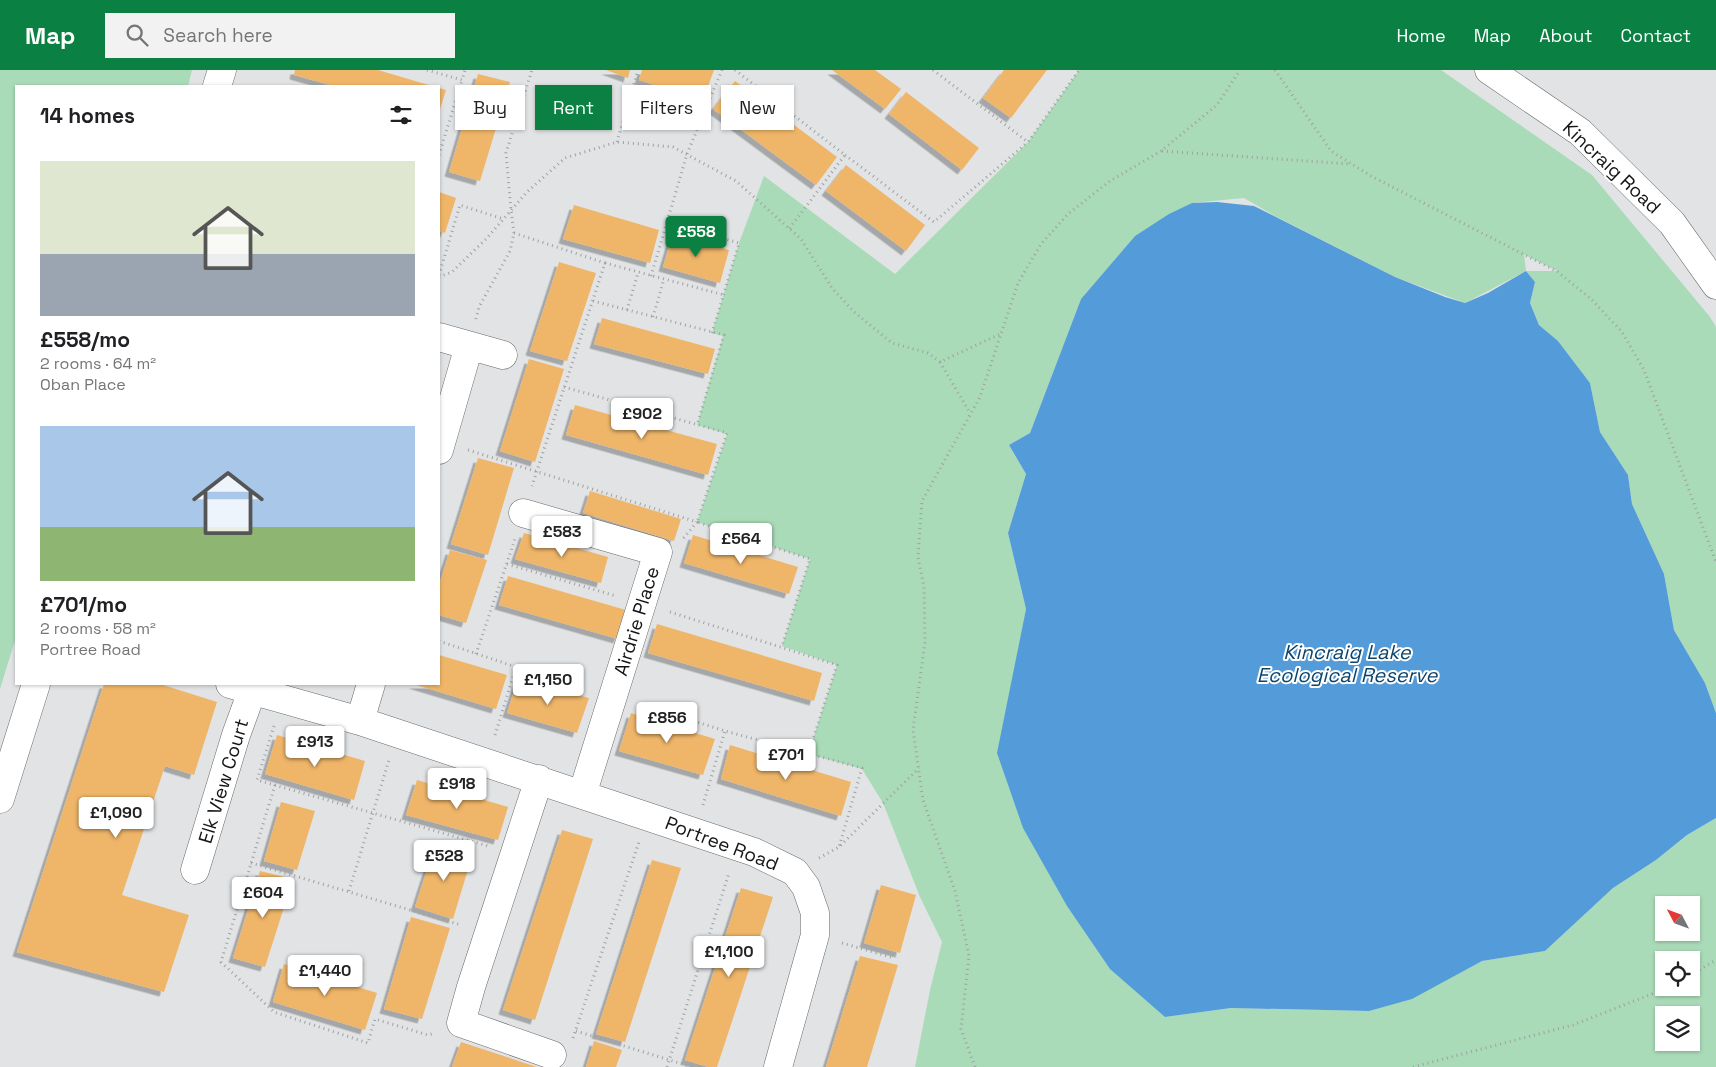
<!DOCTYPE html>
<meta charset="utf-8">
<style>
:root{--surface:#fff;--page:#f2f2f2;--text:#202124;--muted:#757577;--accent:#0b8043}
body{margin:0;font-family:"Space Grotesk",sans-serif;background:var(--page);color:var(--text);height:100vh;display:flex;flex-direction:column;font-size:19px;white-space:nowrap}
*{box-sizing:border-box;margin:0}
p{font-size:16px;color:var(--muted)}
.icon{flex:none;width:28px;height:28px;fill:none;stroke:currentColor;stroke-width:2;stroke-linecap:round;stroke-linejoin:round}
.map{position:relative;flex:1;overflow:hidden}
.side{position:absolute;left:15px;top:15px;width:425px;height:600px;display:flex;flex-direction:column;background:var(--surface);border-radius:0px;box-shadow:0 1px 4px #0004}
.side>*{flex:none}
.top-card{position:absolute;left:455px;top:15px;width:475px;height:45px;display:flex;gap:10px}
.needle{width:32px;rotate:311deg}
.fabs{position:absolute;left:1655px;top:826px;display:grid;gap:10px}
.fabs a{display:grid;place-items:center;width:45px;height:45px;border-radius:0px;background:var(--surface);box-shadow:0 1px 4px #0004;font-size:25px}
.price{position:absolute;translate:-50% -42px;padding:0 11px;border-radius:5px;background:#fff;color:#222;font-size:16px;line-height:32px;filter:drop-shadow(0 1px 2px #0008)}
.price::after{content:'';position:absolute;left:50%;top:30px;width:15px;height:11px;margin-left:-8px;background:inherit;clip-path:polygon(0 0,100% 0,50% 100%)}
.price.selected{background:var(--accent);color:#fff}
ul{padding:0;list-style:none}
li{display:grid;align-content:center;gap:10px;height:265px;padding:0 25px}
li span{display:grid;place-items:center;height:155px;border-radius:0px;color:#555}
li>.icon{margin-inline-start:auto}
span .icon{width:90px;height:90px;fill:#fffc;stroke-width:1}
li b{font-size:21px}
h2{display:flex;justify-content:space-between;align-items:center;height:60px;padding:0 25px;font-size:21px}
.pill{padding:0 18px;border-radius:0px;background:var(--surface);box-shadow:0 1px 4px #0004;font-size:18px;line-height:45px}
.pill.selected{background:var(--accent);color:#fff}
header{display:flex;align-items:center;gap:30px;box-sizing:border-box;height:70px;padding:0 25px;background:var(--accent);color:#fff}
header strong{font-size:24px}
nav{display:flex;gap:28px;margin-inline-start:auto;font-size:18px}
.search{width:350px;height:45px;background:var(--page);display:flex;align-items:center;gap:12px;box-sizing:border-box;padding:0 18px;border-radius:0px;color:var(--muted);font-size:19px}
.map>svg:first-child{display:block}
.green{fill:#aadbb8;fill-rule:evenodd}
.water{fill:#549cd9}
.building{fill:#efb669;filter:url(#shadow)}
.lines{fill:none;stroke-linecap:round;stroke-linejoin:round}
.minor-casing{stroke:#686a6c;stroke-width:29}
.path{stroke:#9fa1a2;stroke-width:3;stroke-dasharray:1 4;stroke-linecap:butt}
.minor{stroke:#fff;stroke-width:28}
.labels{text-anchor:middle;stroke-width:4;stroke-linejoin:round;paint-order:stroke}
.street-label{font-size:19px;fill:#141515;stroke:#fff}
.water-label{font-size:20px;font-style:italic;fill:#0d446c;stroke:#fff}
</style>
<header>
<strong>Map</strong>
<div class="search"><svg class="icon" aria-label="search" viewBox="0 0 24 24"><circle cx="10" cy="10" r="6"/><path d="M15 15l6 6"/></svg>Search here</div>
<nav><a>Home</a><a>Map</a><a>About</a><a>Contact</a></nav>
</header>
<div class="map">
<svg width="1716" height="997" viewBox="0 0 1716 997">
<defs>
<filter id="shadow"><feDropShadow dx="-4.5" dy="4.5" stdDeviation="0" flood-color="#0004"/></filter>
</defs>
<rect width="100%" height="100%" fill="#e1e3e5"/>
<path class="green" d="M 0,0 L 192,0 L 188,16 L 16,16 L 16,567 L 0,619 Z
M 1079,0 L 1441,0 L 1592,105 L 1710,247 L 1716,257 L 1716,643 L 1705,613 L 1674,560 L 1664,504 L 1632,434 L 1628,405 L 1600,362 L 1590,313 L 1558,271 L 1539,255 L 1530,233 L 1535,212 L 1526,201 L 1465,233 L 1395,207 L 1275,146 L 1244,128 L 1192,133 L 1135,166 L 1081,229 L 1030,363 L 1009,375 L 1026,404 L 1008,463 L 1026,539 L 1012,612 L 1165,947 L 1231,938 L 1369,941 L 1482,891 L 1545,881 L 1613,818 L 1656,790 L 1687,765 L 1716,748 L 1716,997 L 915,997 L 930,920 L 942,872 L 920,827 L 883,733 L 862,699 L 808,684 L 837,595 L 782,576 L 810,489 L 697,452 L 727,364 L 697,355 L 723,266 L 712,263 L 739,173 L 764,106 L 895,204 L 1028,72 ZM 1524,185 L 1525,185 L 1557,201 L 1526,201 ZM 1664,835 L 1691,835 L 1691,862 L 1664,862 ZM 1664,890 L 1691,890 L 1691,918 L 1664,918 ZM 1664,945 L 1691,945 L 1691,972 L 1664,972 Z"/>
<path class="water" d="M 1217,132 L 1254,136 L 1395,207 L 1445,227 L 1465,233 L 1488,223 L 1526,201 L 1535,212 L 1530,233 L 1539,255 L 1558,271 L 1590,313 L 1600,362 L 1628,405 L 1632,434 L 1664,504 L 1674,560 L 1705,613 L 1716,643 L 1716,748 L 1687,765 L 1656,790 L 1613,818 L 1545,881 L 1482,891 L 1412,929 L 1369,941 L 1231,938 L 1165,947 L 1110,899 L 1067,836 L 1023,758 L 997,683 L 1026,539 L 1008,463 L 1026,404 L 1009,375 L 1030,363 L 1081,229 L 1135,166 L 1169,144 L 1192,133 Z"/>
<path class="building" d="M 295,0 L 378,0 L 432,16 L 334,16 L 294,5 Z
M 606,0 L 630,0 L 628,8 Z
M 642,0 L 714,0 L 703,30 L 639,10 Z
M 832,0 L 875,0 L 901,19 L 885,39 Z
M 1004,0 L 1047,0 L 1011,48 L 983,28 Z
M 478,4 L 510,12 L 480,111 L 449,102 Z
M 735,11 L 837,87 L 816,115 L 713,39 Z
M 439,18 L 446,20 L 439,42 Z
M 906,22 L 979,78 L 962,100 L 889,44 Z
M 846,95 L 925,155 L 906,181 L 826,121 Z
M 439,122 L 456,128 L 445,163 L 439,161 Z
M 574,135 L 659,160 L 650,193 L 563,169 Z
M 673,163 L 729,180 L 720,213 L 663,197 Z
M 559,192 L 596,203 L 567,291 L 530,281 Z
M 602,248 L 715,279 L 708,304 L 594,274 Z
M 529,289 L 564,299 L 535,392 L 500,381 Z
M 575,335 L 717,374 L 708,405 L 566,365 Z
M 478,388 L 514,398 L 488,485 L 451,474 Z
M 590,421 L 681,449 L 674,471 L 583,443 Z
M 524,463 L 608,487 L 601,513 L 515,489 Z
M 693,465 L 798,497 L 789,524 L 684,493 Z
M 450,480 L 487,490 L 466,553 L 439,545 L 439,515 Z
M 508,506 L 626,540 L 618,569 L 499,535 Z
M 657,554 L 822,603 L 814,631 L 648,583 Z
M 439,585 L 507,605 L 496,639 L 413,614 L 439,614 Z
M 518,609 L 589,628 L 577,663 L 507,643 Z
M 104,614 L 160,614 L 217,632 L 194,705 L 165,696 L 122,825 L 189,845 L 164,922 L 17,882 Z
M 631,643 L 715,669 L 703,705 L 619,681 Z
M 277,665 L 365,691 L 354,730 L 265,704 Z
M 730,675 L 851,712 L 841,746 L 721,709 Z
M 417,710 L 508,737 L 498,770 L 406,745 Z
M 281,732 L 315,741 L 297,800 L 264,791 Z
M 562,760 L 593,769 L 535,950 L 503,940 Z
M 435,775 L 472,786 L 453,849 L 415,837 Z
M 652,790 L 681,798 L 625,972 L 596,964 Z
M 260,801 L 293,809 L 265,897 L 233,888 Z
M 881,815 L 916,825 L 900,883 L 864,873 Z
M 741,818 L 773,827 L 717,997 L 709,997 L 685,990 Z
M 411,847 L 450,858 L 422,949 L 384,939 Z
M 860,886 L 898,895 L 867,997 L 826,997 Z
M 284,894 L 377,923 L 365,960 L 273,932 Z
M 594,971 L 622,980 L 616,997 L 586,997 Z
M 461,972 L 537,997 L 452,997 Z"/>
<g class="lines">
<defs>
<path id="minor" d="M 1489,0 L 1580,62 L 1672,153 L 1716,215
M 217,16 L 222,0
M 439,267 L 503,285
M 439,380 L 469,276
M 523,443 L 658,482 L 582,725
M 230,614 L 360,651 L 754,782 L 795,802 L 806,817 L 815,843 L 815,865 L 778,997
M 360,651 L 371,614
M 539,709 L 471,917 L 461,953 L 552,985
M 0,729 L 36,614
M 195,800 L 236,665 L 252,621"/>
</defs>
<use href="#minor" class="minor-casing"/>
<path class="path" d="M 427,0 L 462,10 L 465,0
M 735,0 L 845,85 L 789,159
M 933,0 L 1028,72 L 1079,0
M 1275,0 L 1331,81 L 1371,106 L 1558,202 L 1591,229 L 1622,262 L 1644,300 L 1716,492
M 617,72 L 638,0
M 1162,81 L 1350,94
M 439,85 L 462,10
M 845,85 L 934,152 L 1028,72
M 514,163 L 605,193 L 532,416
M 605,193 L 724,225
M 439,205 L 460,135 L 503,149
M 651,206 L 667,152
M 439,207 L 452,202 L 487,168 L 527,122 L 565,88 L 617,72 L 673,77 L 736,111 L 801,169 L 832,218 L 854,242 L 892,273 L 928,283 L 940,292 L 1000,264
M 593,231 L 724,265 L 697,355
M 627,240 L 638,203
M 653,247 L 664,209
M 476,249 L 479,237 L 510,181 L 514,163 L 511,140 L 506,83 L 532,0
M 712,263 L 739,173 L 667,152 L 687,84 L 722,0
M 940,292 L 970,343
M 564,317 L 727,363 L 697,452 L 810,489 L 782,576
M 468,380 L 697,452 L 682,470
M 507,494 L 616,526
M 670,542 L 837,595 L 808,684
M 439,571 L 516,597 L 587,617
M 476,584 L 515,469
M 641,634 L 725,661 L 862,698 L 839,777
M 274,656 L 257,710 L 488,776
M 495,665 L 516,597
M 275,715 L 221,892 L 274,942 L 368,973 L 375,949 L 428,965 L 435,963
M 703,735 L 725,661
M 819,788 L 839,777 L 919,698
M 251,793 L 461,855
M 349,821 L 389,690
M 842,873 L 894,888
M 1691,905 L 1716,890
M 576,961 L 692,997
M 573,968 L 639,772
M 667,997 L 729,803
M 975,997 L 961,959 L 969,886 L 955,821 L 923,730 L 913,660 L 925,572 L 924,517 L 918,487 L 922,431 L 980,327 L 1018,213 L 1041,174 L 1068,144 L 1110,111 L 1161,81 L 1217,35 L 1240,0
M 1413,997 L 1573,955 L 1667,918"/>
<use href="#minor" class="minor"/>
</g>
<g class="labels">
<g class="street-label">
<text transform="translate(1612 97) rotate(43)" y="7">Kincraig Road</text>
<text transform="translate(636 551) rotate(-73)" y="7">Airdrie Place</text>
<text transform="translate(223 711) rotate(-73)" y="7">Elk View Court</text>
<text transform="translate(722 773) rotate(21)" y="7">Portree Road</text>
</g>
<g class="water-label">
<text x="1347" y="589">Kincraig Lake<tspan x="1347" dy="23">Ecological Reserve</tspan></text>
</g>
</g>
</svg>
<div class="fabs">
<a><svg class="needle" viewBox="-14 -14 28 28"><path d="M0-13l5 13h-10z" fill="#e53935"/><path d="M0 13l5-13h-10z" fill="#757577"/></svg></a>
<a><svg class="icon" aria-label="locate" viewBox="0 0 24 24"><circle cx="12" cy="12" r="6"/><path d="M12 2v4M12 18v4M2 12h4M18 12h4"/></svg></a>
<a><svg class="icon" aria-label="layers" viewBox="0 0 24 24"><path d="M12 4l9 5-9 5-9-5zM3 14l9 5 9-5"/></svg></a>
</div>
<b class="price selected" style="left:696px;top:188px">£558</b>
<b class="price" style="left:642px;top:370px">£902</b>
<b class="price" style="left:562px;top:488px">£583</b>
<b class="price" style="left:741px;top:495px">£564</b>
<b class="price" style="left:548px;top:636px">£1,150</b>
<b class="price" style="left:667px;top:674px">£856</b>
<b class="price" style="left:315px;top:698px">£913</b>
<b class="price" style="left:786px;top:711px">£701</b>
<b class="price" style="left:457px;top:740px">£918</b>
<b class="price" style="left:116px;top:769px">£1,090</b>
<b class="price" style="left:444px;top:812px">£528</b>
<b class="price" style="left:263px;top:849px">£604</b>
<b class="price" style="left:729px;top:908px">£1,100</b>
<b class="price" style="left:325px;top:927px">£1,440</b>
<div class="top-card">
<a class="pill">Buy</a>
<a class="pill selected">Rent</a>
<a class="pill">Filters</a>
<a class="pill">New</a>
</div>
<section class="side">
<h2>14 homes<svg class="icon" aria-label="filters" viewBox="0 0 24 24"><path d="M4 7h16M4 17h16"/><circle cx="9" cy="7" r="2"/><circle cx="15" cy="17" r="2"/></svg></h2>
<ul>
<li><span style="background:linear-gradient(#dfe7d0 60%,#9aa5b1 0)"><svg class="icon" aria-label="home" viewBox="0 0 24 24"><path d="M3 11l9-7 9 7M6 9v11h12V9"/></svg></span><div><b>£558/mo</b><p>2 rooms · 64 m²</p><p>Oban Place</p></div></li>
<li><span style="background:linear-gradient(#a9c7e8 65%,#8fb573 0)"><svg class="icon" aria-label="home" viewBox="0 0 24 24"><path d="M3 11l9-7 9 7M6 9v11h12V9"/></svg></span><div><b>£701/mo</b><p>2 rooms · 58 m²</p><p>Portree Road</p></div></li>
</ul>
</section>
</div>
